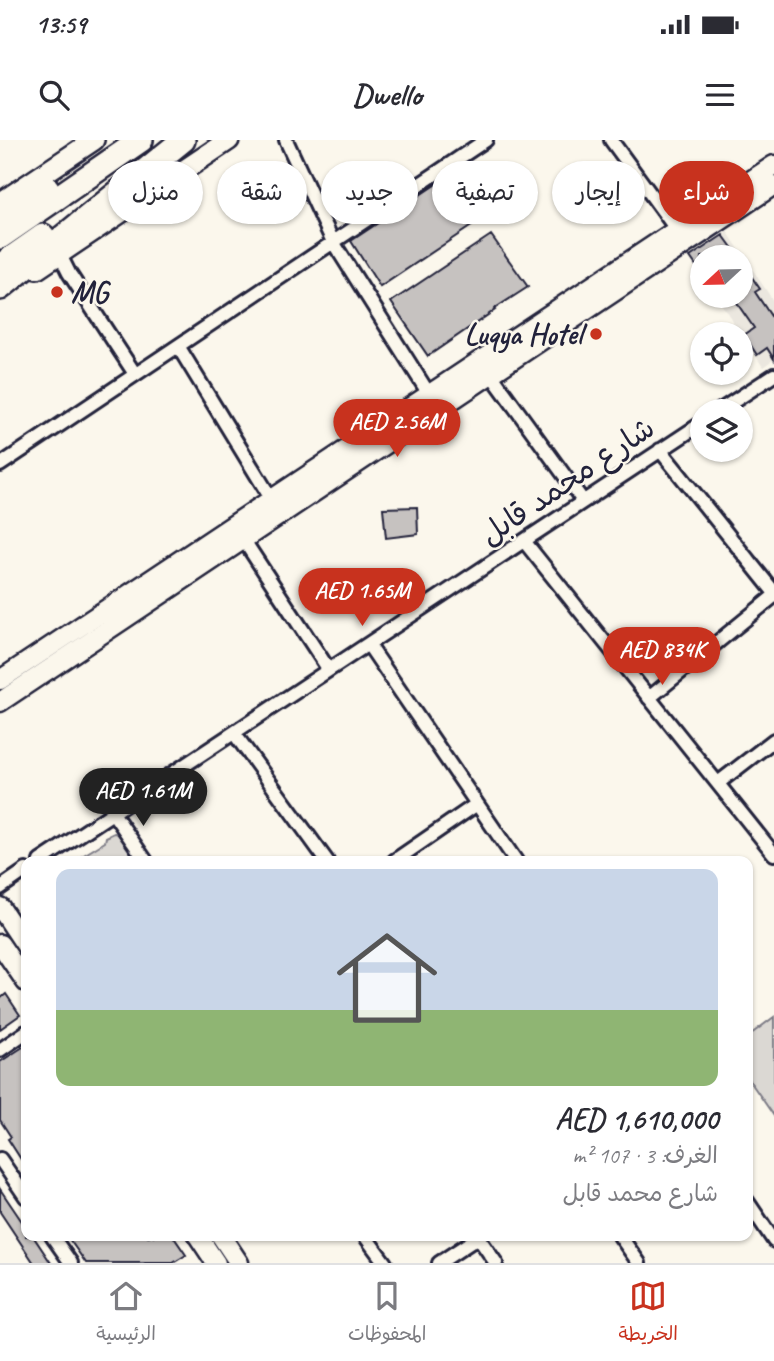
<!DOCTYPE html>
<html lang="ar">
<meta charset="utf-8">
<style>
:root{--surface:#fff;--page:#f7f7f7;--text:#2b2b33;--muted:#7c7c81;--line:#e1e1e2;--accent:#c8321e}
body{margin:0;font-family:Caveat,"Playpen Sans Arabic",sans-serif;background:var(--page);color:var(--text);direction:rtl;height:100vh;display:flex;flex-direction:column;font-size:26px;white-space:nowrap}
*{box-sizing:border-box;margin:0}
p{font-size:23px;color:var(--muted)}
.icon{flex:none;width:38px;height:38px;fill:none;stroke:currentColor;stroke-width:2;stroke-linecap:round;stroke-linejoin:round}
.map{position:relative;flex:1;overflow:hidden;direction:ltr}
.panel{position:absolute;left:21px;top:716px;width:732px;height:385px;display:flex;flex-direction:column;background:var(--surface);border-radius:14px;box-shadow:0 2px 5px #0004;direction:rtl}
.panel>*{flex:none}
.top-card{position:absolute;left:21px;top:21px;width:733px;height:63px;direction:rtl;display:flex;gap:14px}
.needle{width:46px;rotate:248deg}
.fabs{position:absolute;left:690px;top:105px;display:grid;gap:14px}
.fabs a{display:grid;place-items:center;width:63px;height:63px;border-radius:50%;background:var(--surface);box-shadow:0 2px 5px #0004;font-size:35px}
.price{position:absolute;translate:-50% -60px;padding:0 16px;border-radius:24px;background:var(--accent);color:#fff;font-size:23px;line-height:46px;filter:drop-shadow(0 2px 4px #0008)}
.price::after{content:'';position:absolute;left:50%;top:42px;width:21px;height:16px;margin-left:-10px;background:inherit;clip-path:polygon(0 0,100% 0,50% 100%)}
.price.selected{background:#222;color:#fff}
ul{padding:0;list-style:none}
li{display:grid;align-content:center;gap:14px;height:371px;padding:0 35px}
li span{display:grid;place-items:center;height:217px;border-radius:14px;color:#555}
li>.icon{margin-inline-start:auto}
span .icon{width:126px;height:126px;fill:#fffc;stroke-width:1}
li b{font-size:30px}
.pill{padding:0 24px;border-radius:32px;background:var(--surface);box-shadow:0 2px 5px #0004;font-size:24px;line-height:63px}
.pill.selected{background:var(--accent);color:#fff}
.status{display:flex;justify-content:space-between;align-items:center;height:49px;padding:0 35px;background:var(--surface);direction:ltr}
.status svg{height:19px;fill:currentColor}
header{display:flex;justify-content:space-between;align-items:center;height:91px;padding:0 35px;background:var(--surface);font-size:32px;font-weight:700}
.menu{display:flex;justify-content:space-around;align-items:center;height:98px;border-top:2px solid var(--line);background:var(--surface);font-size:19px;color:var(--muted)}
.menu a{display:grid;justify-items:center;gap:4px}
.menu .selected{color:var(--accent)}
.map>svg:first-child{display:block}
.built{fill:#ebe7df}
.green{fill:#dbd8d3;stroke:#7e7d87;stroke-width:2}
.building{fill:#c6c2c0;stroke:#22223b;stroke-width:2}
.lines{fill:none;stroke-linecap:round;stroke-linejoin:round}
.street-casing{stroke:#22223b;stroke-width:18}
.secondary-casing{stroke:#22223b;stroke-width:23}
.primary-casing{stroke:#22223b;stroke-width:24}
.highway-casing{stroke:#22223b;stroke-width:28}
.street{stroke:#fbf7ec;stroke-width:12}
.secondary{stroke:#fbf7ec;stroke-width:18}
.primary{stroke:#fbf7ec;stroke-width:19}
.highway{stroke:#fbf7ec;stroke-width:23}
.poi-dot{fill:#c8321e;stroke:#fbf7ec;stroke-width:2.5}
.labels{text-anchor:middle;stroke-width:5;stroke-linejoin:round;paint-order:stroke}
.poi-label{font-size:30px;font-weight:bold;fill:#22223b;stroke:#fbf7ec;text-anchor:start}
.street-label{font-size:30px;fill:#22223b;stroke:#fbf7ec}
</style>
<div class="status"><b>13:59</b><svg viewBox="0 0 49 12"><path d="M0 12V9h3v3zM5 12V6h3v6zM10 12V3h3v9zM15 12V0h3v12zM26 1h20v11H26zM47 4h2v5h-2z"/></svg></div>
<header><svg class="icon" aria-label="menu" viewBox="0 0 24 24"><path d="M4 6h16M4 12h16M4 18h16"/></svg>Dwello<svg class="icon" aria-label="search" viewBox="0 0 24 24"><circle cx="10" cy="10" r="6"/><path d="M15 15l6 6"/></svg></header>
<div class="map">
<svg width="774" height="1123" viewBox="0 0 774 1123">
<rect width="100%" height="100%" fill="#fbf7ec"/>
<filter id="ink" filterUnits="userSpaceOnUse"><feTurbulence type="fractalNoise" baseFrequency=".0143" numOctaves="2"/><feDisplacementMap in="SourceGraphic" scale="14" xChannelSelector="R" yChannelSelector="G"/><feConvolveMatrix kernelMatrix="1 2 1 2 8 2 1 2 1" color-interpolation-filters="sRGB"/></filter>
<g filter="url(#ink)">
<path class="built" d="M 727,91 L 774,162 L 774,219 L 763,227 L 716,156 L 740,156 L 740,117 L 702,117 L 702,134 L 690,116 Z"/>
<path class="green" d="M 114,693 L 121,694 L 138,721 L 74,721 L 105,702 L 106,697 Z
M 774,877 L 774,976 L 747,937 L 747,897 Z"/>
<path class="building" d="M 450,35 L 479,81 L 380,147 L 351,101 Z
M 491,95 L 528,147 L 494,169 L 495,170 L 428,216 L 391,162 Z
M 723,95 L 739,117 L 702,117 L 702,134 L 690,117 Z
M 740,120 L 760,149 L 755,152 L 771,176 L 774,174 L 774,219 L 767,208 L 757,215 L 744,195 L 754,188 L 732,156 L 740,156 Z
M 417,367 L 418,394 L 386,398 L 383,368 Z
M 6,854 L 20,875 L 0,889 L 0,859 Z
M 26,905 L 26,1027 L 8,999 L 11,997 L 0,980 L 0,922 Z
M 0,1049 L 23,1083 L 26,1080 L 26,1096 L 33,1096 L 51,1123 L 34,1123 L 0,1072 Z
M 67,1096 L 173,1096 L 186,1115 L 173,1123 L 86,1123 Z"/>
<g class="lines">
<defs>
<path id="street" d="M 286,0 L 333,102 L 429,254
M 611,0 L 676,89
M 60,115 L 69,133 L 135,234
M 178,206 L 272,360
M 490,233 L 583,361
M 719,271 L 774,235
M 660,310 L 774,452
M 0,325 L 486,0
M 243,399 L 329,530
M 524,401 L 774,714
M 368,504 L 516,721
M 649,558 L 774,456
M 234,593 L 327,721
M 718,643 L 774,600
M 113,673 L 146,721
M 40,721 L 702,283
M 394,721 L 477,664
M 0,748 L 26,730
M 0,910 L 26,892
M 0,1019 L 26,1057
M 747,1061 L 774,1101
M 52,1096 L 71,1123
M 365,1096 L 385,1123
M 620,1096 L 639,1123
M 478,1097 L 496,1123
M 439,1123 L 480,1096"/>
<path id="secondary" d="M 0,540 L 774,25
M 0,562 L 774,45
M 0,767 L 26,806
M 0,804 L 26,842
M 198,1096 L 216,1123
M 221,1096 L 239,1123"/>
<path id="primary" d="M 0,63 L 94,0
M 37,129 L 229,0"/>
<path id="highway" d="M 0,75 L 47,48
M 0,97 L 141,0
M 0,126 L 43,96
M 0,148 L 183,0"/>
</defs>
<use href="#street" class="street-casing"/>
<use href="#secondary" class="secondary-casing"/>
<use href="#primary" class="primary-casing"/>
<use href="#highway" class="highway-casing"/>
<use href="#street" class="street"/>
<use href="#secondary" class="secondary"/>
<use href="#primary" class="primary"/>
<use href="#highway" class="highway"/>
</g>
</g>
<g class="poi-dot">
<circle cx="57" cy="152" r="7"/>
<circle cx="596" cy="194" r="7"/>
</g>
<g class="labels">
<g class="poi-label">
<text x="71" y="162">MG</text>
<text x="582" y="204" text-anchor="end">Luqya Hotel</text>
</g>
<g class="street-label">
<text transform="translate(567 341) rotate(-34)" y="10">شارع محمد قابل</text>
</g>
</g>
</svg>
<div class="fabs">
<a><svg class="needle" viewBox="-14 -14 28 28"><path d="M0-13l5 13h-10z" fill="#e53935"/><path d="M0 13l5-13h-10z" fill="#7c7c81"/></svg></a>
<a><svg class="icon" aria-label="locate" viewBox="0 0 24 24"><circle cx="12" cy="12" r="6"/><path d="M12 2v4M12 18v4M2 12h4M18 12h4"/></svg></a>
<a><svg class="icon" aria-label="layers" viewBox="0 0 24 24"><path d="M12 4l9 5-9 5-9-5zM3 14l9 5 9-5"/></svg></a>
</div>
<b class="price" style="left:397px;top:319px">AED 2.56M</b>
<b class="price" style="left:362px;top:488px">AED 1.65M</b>
<b class="price" style="left:662px;top:547px">AED 834K</b>
<b class="price selected" style="left:143px;top:688px">AED 1.61M</b>
<div class="top-card">
<a class="pill selected">شراء</a>
<a class="pill">إيجار</a>
<a class="pill">تصفية</a>
<a class="pill">جديد</a>
<a class="pill">شقة</a>
<a class="pill">منزل</a>
</div>
<section class="panel">
<ul>
<li><span style="background:linear-gradient(#c9d6e8 65%,#8fb573 0)"><svg class="icon" aria-label="home" viewBox="0 0 24 24"><path d="M3 11l9-7 9 7M6 9v11h12V9"/></svg></span><div><b>AED 1,610,000</b><p>الغرف: 3 · 107 m²</p><p>شارع محمد قابل</p></div></li>
</ul>
</section>
</div>
<nav class="menu">
<a class="selected"><svg class="icon" aria-label="map" viewBox="0 0 24 24"><path d="M3 6l6-2 6 2 6-2v14l-6 2-6-2-6 2zM9 4v14M15 6v14"/></svg>الخريطة</a>
<a><svg class="icon" aria-label="saved" viewBox="0 0 24 24"><path d="M7 4h10v16l-5-4-5 4z"/></svg>المحفوظات</a>
<a><svg class="icon" aria-label="home" viewBox="0 0 24 24"><path d="M3 11l9-7 9 7M6 9v11h12V9"/></svg>الرئيسية</a>
</nav>
